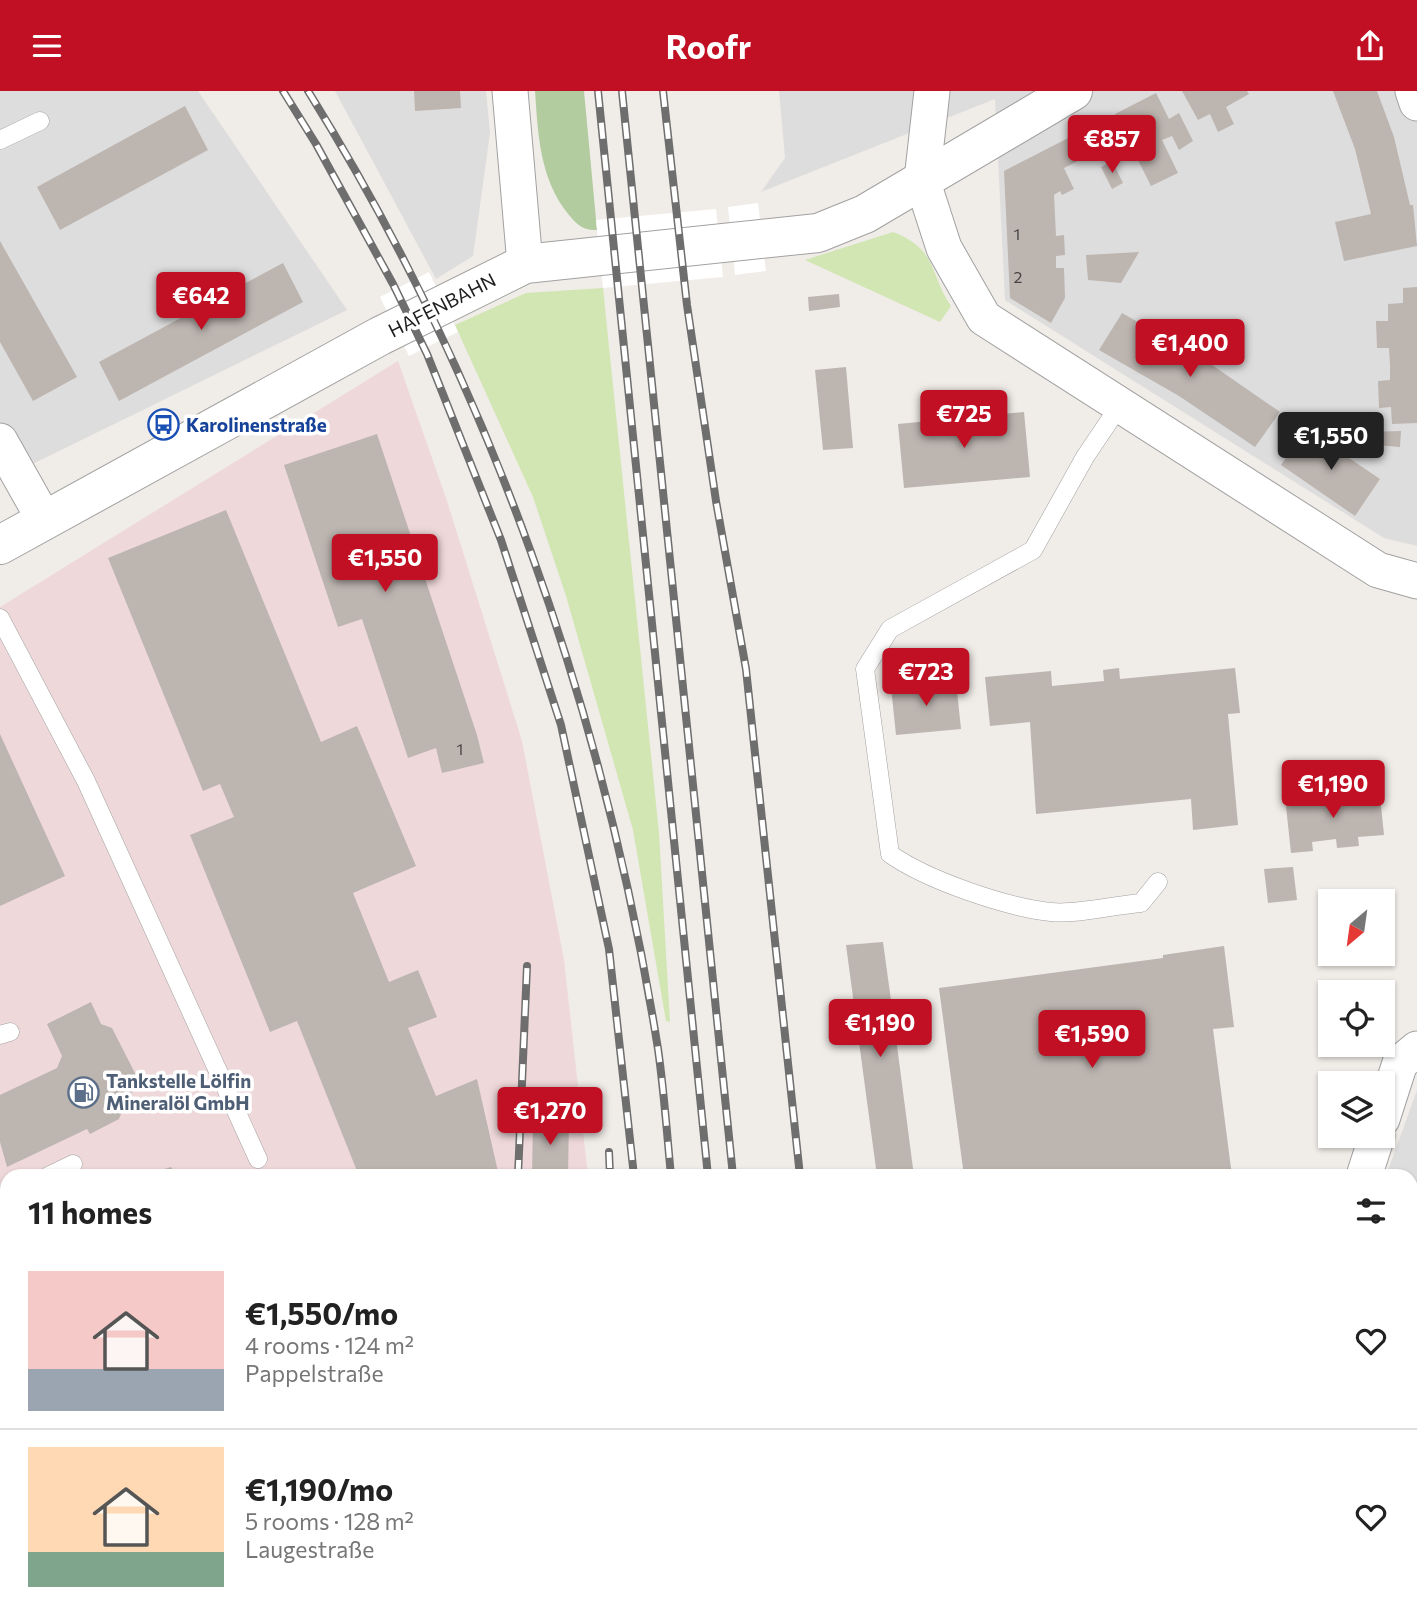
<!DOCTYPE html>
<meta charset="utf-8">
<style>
:root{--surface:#fff;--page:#f6f6f6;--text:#222;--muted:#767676;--line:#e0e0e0;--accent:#c10f23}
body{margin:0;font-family:Commissioner,sans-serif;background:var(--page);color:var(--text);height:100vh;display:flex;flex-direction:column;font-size:26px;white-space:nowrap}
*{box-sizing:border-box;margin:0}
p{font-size:23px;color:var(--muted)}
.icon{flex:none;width:38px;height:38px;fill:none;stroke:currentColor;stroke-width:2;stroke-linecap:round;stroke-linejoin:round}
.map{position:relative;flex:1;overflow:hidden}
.sheet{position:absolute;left:0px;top:1078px;width:1418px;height:450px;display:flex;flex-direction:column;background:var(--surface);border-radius:21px 21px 0 0;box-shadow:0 2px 5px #0004}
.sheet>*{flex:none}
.needle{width:46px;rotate:209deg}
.tools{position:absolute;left:1318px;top:798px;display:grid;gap:14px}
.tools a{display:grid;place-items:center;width:77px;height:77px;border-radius:0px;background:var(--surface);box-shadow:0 2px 5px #0004;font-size:35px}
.price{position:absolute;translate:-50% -60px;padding:0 16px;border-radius:7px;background:var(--accent);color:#fff;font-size:23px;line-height:46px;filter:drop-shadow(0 2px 4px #0008)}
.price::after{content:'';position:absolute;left:50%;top:42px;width:21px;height:16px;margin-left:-10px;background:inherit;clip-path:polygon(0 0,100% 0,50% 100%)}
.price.current{background:#222;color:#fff}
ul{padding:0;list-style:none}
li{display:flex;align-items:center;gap:21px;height:175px;padding:0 28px}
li+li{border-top:2px solid var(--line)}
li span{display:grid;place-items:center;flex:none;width:196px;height:140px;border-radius:0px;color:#555}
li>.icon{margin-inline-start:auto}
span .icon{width:84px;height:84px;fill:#fffc;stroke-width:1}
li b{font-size:30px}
h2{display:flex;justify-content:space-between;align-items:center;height:84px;padding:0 28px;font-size:30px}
header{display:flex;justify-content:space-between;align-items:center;height:91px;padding:0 28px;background:var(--accent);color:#fff;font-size:32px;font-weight:700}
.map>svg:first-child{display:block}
.residential{fill:#dedddd}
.commercial{fill:#efd8da}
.grass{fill:#d1e6b2}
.forest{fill:#b2cca0}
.pier{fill:#fff}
.building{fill:#bdb5b0}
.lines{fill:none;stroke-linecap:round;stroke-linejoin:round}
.service-casing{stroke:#a1a1a1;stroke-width:19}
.minor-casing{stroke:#a1a1a1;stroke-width:37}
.tertiary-casing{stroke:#a1a1a1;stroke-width:40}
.service{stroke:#fff;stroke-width:18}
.minor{stroke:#fff;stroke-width:35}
.tertiary{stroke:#fff;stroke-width:38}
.rail-casing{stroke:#6e6e6e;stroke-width:8}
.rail{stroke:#fff;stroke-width:5;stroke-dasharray:16;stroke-linecap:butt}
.labels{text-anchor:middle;stroke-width:7;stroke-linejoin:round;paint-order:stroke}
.number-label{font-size:16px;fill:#474544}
.street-label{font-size:19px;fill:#202020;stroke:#fff}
.transit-label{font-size:19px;font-weight:bold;fill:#164399;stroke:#fff;text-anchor:start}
.service-label{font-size:19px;font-weight:bold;fill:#4e5e75;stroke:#fff;text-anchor:start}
</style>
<header><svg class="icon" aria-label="menu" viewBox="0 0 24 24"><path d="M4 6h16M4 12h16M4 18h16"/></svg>Roofr<svg class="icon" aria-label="share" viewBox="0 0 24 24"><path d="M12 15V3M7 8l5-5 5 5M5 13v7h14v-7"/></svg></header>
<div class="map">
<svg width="1417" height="1527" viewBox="0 0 1417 1527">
<rect width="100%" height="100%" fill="#f0ece8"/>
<path class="residential" d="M 0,0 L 198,0 L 347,219 L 0,389 Z
M 335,0 L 486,0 L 490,42 L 473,165 L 436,188 Z
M 779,0 L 1417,0 L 1417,455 L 1384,447 L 1005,209 L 995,8 L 761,101 L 785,67 Z
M 1417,999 L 1417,1527 L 1262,1527 L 1263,1521 L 1410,1521 L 1410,1085 L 1386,1085 Z"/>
<path class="commercial" d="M 398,270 L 447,410 L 522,650 L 564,869 L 588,1085 L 7,1085 L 7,1241 L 0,1202 L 0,516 Z
M 37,1521 L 620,1521 L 621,1527 L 37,1527 Z"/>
<path class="grass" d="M 893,141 C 938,158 929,183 951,215 L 940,231 L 805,169 Z
M 603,197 L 659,742 L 670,931 L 666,930 L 633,739 L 566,505 L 533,406 L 455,234 L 526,202 Z"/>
<path class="forest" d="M 535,0 L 584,0 L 597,139 C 584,140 577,134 569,124 C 540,89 538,44 535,0 Z"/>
<path class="pier" d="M 758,112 L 766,180 L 735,184 L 728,116 Z
M 716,118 L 723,186 L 603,197 L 596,129 Z
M 429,181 L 458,241 L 409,265 L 380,206 Z"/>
<path class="building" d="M 414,0 L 460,0 L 461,17 L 415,20 Z
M 1182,0 L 1247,0 L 1249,3 L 1226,16 L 1234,33 L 1218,41 L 1210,23 L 1198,29 Z
M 1333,0 L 1377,0 L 1394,46 L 1410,114 L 1413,114 L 1417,155 L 1344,170 L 1335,131 L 1371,123 L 1355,58 Z
M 1156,2 L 1169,28 L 1179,22 L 1193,50 L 1179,59 L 1172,45 L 1162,49 L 1178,82 L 1151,95 L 1115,23 Z
M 185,15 L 208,59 L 60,139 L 37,96 Z
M 1080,41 L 1092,63 L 1064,77 L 1074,98 L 1062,104 L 1060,100 L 1054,104 L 1056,145 L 1064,144 L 1065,164 L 1056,165 L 1056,177 L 1064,177 L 1065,207 L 1051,232 L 1010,207 L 1004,80 Z
M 1112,70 L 1123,92 L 1112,98 L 1101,76 Z
M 0,150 L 77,286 L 33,310 L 0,251 Z
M 1139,161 L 1121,192 L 1088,189 L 1086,164 Z
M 283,172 L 303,211 L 119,310 L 99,271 Z
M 1417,196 L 1417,332 L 1392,333 L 1391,316 L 1379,317 L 1378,290 L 1390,289 L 1390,274 L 1389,257 L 1377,257 L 1376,230 L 1388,230 L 1388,213 L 1403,212 L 1403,197 Z
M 839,203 L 840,216 L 809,220 L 808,206 Z
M 1122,222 L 1202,267 L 1280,321 L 1255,356 L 1179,305 L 1099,259 Z
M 846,276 L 853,357 L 823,359 L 815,279 Z
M 1024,321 L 1030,386 L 904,397 L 898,333 Z
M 1306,338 L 1380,388 L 1355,425 L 1281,374 Z
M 1401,340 L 1400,356 L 1376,354 L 1367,341 Z
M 377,343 L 477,644 L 484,672 L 442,682 L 436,657 L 408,667 L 362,528 L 338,536 L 284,374 Z
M 226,419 L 321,651 L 357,635 L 416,775 L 353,802 L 389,891 L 418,879 L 437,926 L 408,937 L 436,1005 L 477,988 L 499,1085 L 359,1085 L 297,930 L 270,941 L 190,744 L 234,726 L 220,693 L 203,700 L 108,467 Z
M 1119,577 L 1120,588 L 1235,577 L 1240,622 L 1228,623 L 1238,734 L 1193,739 L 1191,708 L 1036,723 L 1030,631 L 990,635 L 985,586 L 1051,580 L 1052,595 L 1104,590 L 1103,579 Z
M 956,590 L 961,638 L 896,644 L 891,596 Z
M 0,643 L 65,785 L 0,815 Z
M 1361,699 L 1362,706 L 1380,705 L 1384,744 L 1358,746 L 1359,755 L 1337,757 L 1336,748 L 1312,751 L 1313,760 L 1291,762 L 1285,706 L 1315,703 L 1316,711 L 1332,709 L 1331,701 Z
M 1293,776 L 1297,809 L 1268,812 L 1264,778 Z
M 883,851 L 893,924 L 914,1085 L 877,1085 L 846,854 Z
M 1224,855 L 1234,936 L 1213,938 L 1232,1085 L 964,1085 L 939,897 L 1163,867 L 1163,864 Z
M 91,911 L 101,933 L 112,937 L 138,988 L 131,1003 L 114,1009 L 121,1023 L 119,1028 L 90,1043 L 87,1038 L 7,1076 L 0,1051 L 0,1004 L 57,977 L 62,965 L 47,933 Z
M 533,1027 L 569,1028 L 568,1085 L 532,1085 Z
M 171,1076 L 178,1085 L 144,1085 L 144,1084 Z
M 1410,1277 L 1417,1279 L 1411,1306 L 1410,1306 Z
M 61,1521 L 458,1521 L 458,1527 L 60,1527 Z
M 1151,1521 L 1179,1521 L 1180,1527 L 1151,1527 Z
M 1265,1521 L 1304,1521 L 1304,1527 L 1265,1527 Z
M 1315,1521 L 1343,1521 L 1343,1526 Z"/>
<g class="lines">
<defs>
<path id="service" d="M 0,49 L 40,30
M 1120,314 L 1085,366 L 1033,459 L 890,538 L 865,578 L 890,763 C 927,789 1005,816 1051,821 C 1076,824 1115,814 1141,812 L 1158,791
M 0,527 L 86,690 L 258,1068
M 0,944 L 10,941
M 48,1085 L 73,1073
M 0,1107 L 7,1103
M 470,1521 L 470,1527"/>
<path id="minor" d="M 510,0 L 525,173
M 932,0 L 922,89 L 944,157 L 984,227 L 1378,479 L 1417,490
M 1413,0 L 1417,12
M 0,350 L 45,430
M 1382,1028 L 1400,972 L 1417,958
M 1364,1085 L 1377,1045
M 1249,1527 L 1250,1521"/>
<path id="tertiary" d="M 0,454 L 380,245 L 525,173 L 818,142 L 865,123 L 1073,0"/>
</defs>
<use href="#service" class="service-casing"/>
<use href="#minor" class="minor-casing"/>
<use href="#tertiary" class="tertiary-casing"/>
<use href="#service" class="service"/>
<use href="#minor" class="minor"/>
<use href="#tertiary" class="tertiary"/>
<defs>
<path id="rail" d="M 283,0 L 316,53 L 393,193 L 427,263 L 501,449 L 561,634 L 609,858 L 634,1085
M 308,0 C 490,292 604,619 658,958 C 664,1000 667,1043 671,1085
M 598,0 L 708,1085
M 622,0 L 733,1085
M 663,0 L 687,214 L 716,410 L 746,578 L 800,1085
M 609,1061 L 610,1085
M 518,1085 L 527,875
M 609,1521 L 609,1527
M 666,1521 L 667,1527
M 715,1521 L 716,1527
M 777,1521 L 778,1527
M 846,1521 L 846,1527
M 499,1527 L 499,1521
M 556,1527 L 557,1521
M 596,1527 L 597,1521"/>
</defs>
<use href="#rail" class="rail-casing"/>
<use href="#rail" class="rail"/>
</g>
<defs>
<symbol id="bus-ring" viewBox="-11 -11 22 22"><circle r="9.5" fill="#fff" stroke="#1a4fb4" stroke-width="1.5"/><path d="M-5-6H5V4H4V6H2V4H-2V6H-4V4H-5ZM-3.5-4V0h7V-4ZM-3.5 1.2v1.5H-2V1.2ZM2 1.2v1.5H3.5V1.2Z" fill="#1a4fb4"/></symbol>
<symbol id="fuel-ring" viewBox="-11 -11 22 22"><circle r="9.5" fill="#fff" stroke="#5c6f8a" stroke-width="1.5"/><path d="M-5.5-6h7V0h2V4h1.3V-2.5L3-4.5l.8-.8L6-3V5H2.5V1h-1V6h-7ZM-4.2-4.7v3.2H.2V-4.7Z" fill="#5c6f8a"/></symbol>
</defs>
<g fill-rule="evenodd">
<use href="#bus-ring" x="146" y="316" width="35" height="35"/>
<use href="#fuel-ring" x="66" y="984" width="35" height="35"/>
</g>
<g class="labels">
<g class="number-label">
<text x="1017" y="149">1</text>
<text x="1018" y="192">2</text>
<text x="460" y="664">1</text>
</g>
<g class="street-label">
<text transform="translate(442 214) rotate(-27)" y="7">HAFENBAHN</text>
</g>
<g class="transit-label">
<text x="186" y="341">Karolinenstraße</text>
</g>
<g class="service-label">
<text x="106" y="997">Tankstelle Lölfin<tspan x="106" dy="22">Mineralöl GmbH</tspan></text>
</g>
</g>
</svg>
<div class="tools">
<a><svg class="needle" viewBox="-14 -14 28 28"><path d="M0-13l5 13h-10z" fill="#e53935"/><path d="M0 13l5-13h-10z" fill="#767676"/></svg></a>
<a><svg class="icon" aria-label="locate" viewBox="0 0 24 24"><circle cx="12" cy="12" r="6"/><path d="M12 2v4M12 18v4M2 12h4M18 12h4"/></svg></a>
<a><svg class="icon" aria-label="layers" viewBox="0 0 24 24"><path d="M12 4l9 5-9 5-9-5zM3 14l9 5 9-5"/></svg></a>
</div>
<b class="price" style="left:1112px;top:84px">€857</b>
<b class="price" style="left:201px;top:241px">€642</b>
<b class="price" style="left:1190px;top:288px">€1,400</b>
<b class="price" style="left:964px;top:359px">€725</b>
<b class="price current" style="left:1331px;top:381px">€1,550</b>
<b class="price" style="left:385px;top:503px">€1,550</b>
<b class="price" style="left:926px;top:617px">€723</b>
<b class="price" style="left:1333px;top:729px">€1,190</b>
<b class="price" style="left:880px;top:968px">€1,190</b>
<b class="price" style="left:1092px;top:979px">€1,590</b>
<b class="price" style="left:550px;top:1056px">€1,270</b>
<section class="sheet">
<h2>11 homes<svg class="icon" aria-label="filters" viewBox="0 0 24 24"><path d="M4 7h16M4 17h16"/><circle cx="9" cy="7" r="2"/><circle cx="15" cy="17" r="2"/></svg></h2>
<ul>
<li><span style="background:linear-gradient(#f6c9c9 70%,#9aa5b1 0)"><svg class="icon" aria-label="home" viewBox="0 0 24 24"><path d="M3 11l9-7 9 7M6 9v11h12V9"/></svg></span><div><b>€1,550/mo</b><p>4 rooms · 124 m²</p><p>Pappelstraße</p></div><svg class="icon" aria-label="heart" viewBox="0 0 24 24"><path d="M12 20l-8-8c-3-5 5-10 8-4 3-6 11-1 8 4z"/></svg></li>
<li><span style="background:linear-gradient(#ffd9b3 75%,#7fa58c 0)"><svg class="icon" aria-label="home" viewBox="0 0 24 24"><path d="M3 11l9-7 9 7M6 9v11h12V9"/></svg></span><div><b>€1,190/mo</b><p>5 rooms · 128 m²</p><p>Laugestraße</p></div><svg class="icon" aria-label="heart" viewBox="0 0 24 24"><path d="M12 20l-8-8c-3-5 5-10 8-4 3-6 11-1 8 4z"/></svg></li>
</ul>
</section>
</div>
